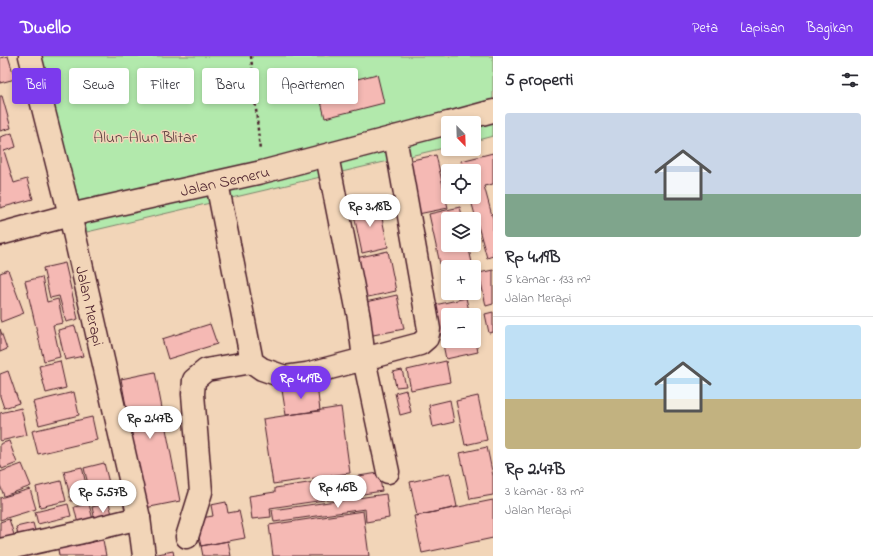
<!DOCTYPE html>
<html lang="id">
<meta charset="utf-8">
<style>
:root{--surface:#fff;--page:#f7f7f7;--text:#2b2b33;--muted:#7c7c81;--line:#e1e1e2;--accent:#7c3aed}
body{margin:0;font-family:"Indie Flower",sans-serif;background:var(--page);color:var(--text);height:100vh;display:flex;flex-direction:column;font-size:15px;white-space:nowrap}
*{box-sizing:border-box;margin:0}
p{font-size:13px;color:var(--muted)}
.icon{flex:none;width:22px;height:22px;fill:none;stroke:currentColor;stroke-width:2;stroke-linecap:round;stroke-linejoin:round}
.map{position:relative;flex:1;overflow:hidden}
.side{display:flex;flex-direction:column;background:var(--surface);width:380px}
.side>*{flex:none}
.banner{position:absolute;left:12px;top:12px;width:380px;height:36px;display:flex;gap:8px}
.needle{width:26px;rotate:157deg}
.buttons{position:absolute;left:441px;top:60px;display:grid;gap:8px}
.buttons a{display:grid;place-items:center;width:40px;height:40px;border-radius:4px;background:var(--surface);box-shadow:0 2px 6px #0003;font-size:20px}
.price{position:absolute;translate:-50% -34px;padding:0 9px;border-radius:14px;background:#fff;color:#222;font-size:13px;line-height:26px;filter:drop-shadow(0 1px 2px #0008)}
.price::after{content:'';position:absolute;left:50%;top:24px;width:12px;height:9px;margin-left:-6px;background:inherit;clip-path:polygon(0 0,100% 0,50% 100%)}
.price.current{background:var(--accent);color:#fff}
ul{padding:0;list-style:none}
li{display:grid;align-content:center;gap:8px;height:212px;padding:0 12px}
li+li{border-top:1px solid var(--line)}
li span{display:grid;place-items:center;height:124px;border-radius:4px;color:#555}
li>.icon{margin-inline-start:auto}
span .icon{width:72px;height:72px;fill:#fffc;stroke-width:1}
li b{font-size:17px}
h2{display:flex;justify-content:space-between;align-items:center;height:48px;padding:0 12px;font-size:17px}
.pill{padding:0 14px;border-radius:4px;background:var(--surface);box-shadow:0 2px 6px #0003;font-size:14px;line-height:36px}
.pill.current{background:var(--accent);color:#fff}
header{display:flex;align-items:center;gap:24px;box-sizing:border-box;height:56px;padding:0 20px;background:var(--accent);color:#fff}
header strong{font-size:19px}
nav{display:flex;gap:22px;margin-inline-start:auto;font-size:14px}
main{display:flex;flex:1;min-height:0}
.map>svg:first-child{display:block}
.green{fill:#b2e9ac;stroke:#7e846c}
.building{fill:#f5b9b4;stroke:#4a1f2b}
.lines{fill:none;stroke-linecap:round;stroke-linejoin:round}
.minor-casing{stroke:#4a1f2b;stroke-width:25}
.major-casing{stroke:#4a1f2b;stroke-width:25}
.path{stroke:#4a1f2b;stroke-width:2.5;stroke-dasharray:3 3;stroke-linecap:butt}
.minor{stroke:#f2d5b8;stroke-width:22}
.major{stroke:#f2d5b8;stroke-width:22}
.labels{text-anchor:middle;stroke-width:3;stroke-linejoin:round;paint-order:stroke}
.park-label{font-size:16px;fill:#5a3d3e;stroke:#f2d5b8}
.street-label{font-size:16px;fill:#4a1f2b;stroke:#f2d5b8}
</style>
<header>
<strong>Dwello</strong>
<nav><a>Peta</a><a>Lapisan</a><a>Bagikan</a></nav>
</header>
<main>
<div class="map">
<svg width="493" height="500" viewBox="0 0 493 500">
<rect width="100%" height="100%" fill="#f2d5b8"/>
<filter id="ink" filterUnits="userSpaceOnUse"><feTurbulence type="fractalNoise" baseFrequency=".025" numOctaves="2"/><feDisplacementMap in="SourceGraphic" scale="8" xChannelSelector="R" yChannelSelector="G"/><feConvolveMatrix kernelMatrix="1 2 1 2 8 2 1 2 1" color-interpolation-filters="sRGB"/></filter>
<g filter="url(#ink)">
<path class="green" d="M 40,0 L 493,0 L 493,80 L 474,85 L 474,67 L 448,67 L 448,91 L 87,176 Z"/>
<path class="building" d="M 8,0 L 15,23 L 0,27 L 0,2 Z
M 377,18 L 384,47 L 325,62 L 318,33 Z
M 0,40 L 2,40 L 11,72 L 0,75 Z
M 12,77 L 16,91 L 4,95 L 14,127 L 27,123 L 33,143 L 0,152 L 0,81 Z
M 493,97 L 493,128 L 484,130 L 493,163 L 493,200 L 487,202 L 470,141 L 474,141 L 474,115 L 464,115 L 461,105 Z
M 436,99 L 448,152 L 418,158 L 407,105 Z
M 379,148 L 388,191 L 362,197 L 353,154 Z
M 460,151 L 463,163 L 448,163 L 448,189 L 468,189 L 473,211 L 448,211 L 448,225 L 444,226 L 429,158 Z
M 388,195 L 396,235 L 359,243 L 351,203 Z
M 65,207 L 78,263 L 66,266 L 59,240 L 50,242 L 43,212 Z
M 8,214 L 24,257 L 1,266 L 0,263 L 0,217 Z
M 493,214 L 493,248 L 486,250 L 479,217 Z
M 42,221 L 47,246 L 58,243 L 63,267 L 53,269 L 60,301 L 44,305 L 25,225 Z
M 397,239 L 404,273 L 368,280 L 361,247 Z
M 466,242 L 470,259 L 448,259 L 448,285 L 474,285 L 474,277 L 478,296 L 446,303 L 435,249 Z
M 493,256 L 493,276 L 489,277 L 485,258 Z
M 210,268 L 217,288 L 168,303 L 162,283 Z
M 75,270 L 83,300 L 65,304 L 58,274 Z
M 0,273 L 7,293 L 0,296 Z
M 60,305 L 66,332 L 46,337 L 39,310 Z
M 446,305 L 450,326 L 411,334 L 407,314 Z
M 402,314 L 406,330 L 396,331 L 393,316 Z
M 8,315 L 19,347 L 4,352 L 0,340 L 0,318 Z
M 155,316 L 180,445 L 145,452 L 121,323 Z
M 317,329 L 320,355 L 286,359 L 282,334 Z
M 406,334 L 411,356 L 400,359 L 395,337 Z
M 74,336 L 79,359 L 39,369 L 33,346 Z
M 478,340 L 487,384 L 465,389 L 456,345 Z
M 450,344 L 454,366 L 433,371 L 429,349 Z
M 341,351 L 350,417 L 273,428 L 263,363 Z
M 21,352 L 27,379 L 0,385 L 0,357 Z
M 92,361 L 97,384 L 38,398 L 32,375 Z
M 9,385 L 17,407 L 2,413 L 0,408 L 0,388 Z
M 487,391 L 493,420 L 493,439 L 470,443 L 460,397 Z
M 104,407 L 109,427 L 89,432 L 84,412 Z
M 22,408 L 31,430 L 4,440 L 0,429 L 0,416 Z
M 82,411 L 89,441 L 71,445 L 64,415 Z
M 379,417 L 382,435 L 326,444 L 324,425 Z
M 450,417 L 457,451 L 417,460 L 410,426 Z
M 61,425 L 66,445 L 40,451 L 36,431 Z
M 321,425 L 324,444 L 270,452 L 271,461 L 252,463 L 249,440 L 275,436 L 275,432 Z
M 30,433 L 36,453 L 0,464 L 0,442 Z
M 386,438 L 389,462 L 366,466 L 365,453 L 274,466 L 272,454 Z
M 493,444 L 493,482 L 422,497 L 414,460 Z
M 226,446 L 228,457 L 239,455 L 245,482 L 201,490 L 195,463 L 213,460 L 211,449 Z
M 109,447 L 114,466 L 96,469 L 92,451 Z
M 68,448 L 71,460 L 38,468 L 35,456 Z
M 89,448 L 94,468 L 79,472 L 74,451 Z
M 363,455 L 369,500 L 273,500 L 269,469 Z
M 9,463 L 16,485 L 0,490 L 0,466 Z
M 33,467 L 37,482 L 20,487 L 16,471 Z
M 103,484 L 106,500 L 59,500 L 58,493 Z
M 228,485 L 231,500 L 203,500 L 201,490 Z
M 173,495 L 174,500 L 148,500 Z"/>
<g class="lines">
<defs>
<g id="minor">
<path id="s1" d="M 30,0 L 70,159 L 139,462 L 144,500"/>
<path d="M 217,127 L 252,306 L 262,313 L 285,321 L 307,318 L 364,303 L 359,262 L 327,100"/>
<path d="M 388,416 L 364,303 L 420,288 L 427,282 L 429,273 L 395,81"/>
<path d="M 187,481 L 201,436 L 193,338 L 194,324 L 206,314 L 252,306"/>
<path d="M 0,494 L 78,477 L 139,462"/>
</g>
<g id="major">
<path d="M 449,67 L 493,55"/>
<path id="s2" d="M 0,178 L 70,159 L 262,116 L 448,67"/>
</g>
</defs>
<use href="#minor" class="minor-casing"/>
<use href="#major" class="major-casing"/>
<path class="path" d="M 251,0 L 260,95"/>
<use href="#minor" class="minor"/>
<use href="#major" class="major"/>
</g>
</g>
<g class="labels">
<g class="park-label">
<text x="145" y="86">Alun-Alun Blitar</text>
</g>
<g class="street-label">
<text dy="6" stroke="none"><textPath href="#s2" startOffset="231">Jalan Semeru</textPath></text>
<text dy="6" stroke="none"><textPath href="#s1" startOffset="257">Jalan Merapi</textPath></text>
</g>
</g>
</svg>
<div class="buttons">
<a><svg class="needle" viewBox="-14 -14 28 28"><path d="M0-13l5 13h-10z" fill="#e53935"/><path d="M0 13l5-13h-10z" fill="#7c7c81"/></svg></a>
<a><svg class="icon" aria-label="locate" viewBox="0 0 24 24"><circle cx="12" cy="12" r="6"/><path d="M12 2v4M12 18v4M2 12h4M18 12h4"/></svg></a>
<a><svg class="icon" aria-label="layers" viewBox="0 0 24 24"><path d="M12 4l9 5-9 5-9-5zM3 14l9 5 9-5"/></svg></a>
<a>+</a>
<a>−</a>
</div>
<b class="price" style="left:370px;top:172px">Rp 3.18B</b>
<b class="price current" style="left:301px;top:344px">Rp 4.19B</b>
<b class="price" style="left:150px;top:384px">Rp 2.47B</b>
<b class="price" style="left:338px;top:453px">Rp 1.6B</b>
<b class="price" style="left:103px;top:458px">Rp 5.57B</b>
<div class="banner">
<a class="pill current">Beli</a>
<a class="pill">Sewa</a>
<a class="pill">Filter</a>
<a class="pill">Baru</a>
<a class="pill">Apartemen</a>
</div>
</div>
<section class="side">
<h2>5 properti<svg class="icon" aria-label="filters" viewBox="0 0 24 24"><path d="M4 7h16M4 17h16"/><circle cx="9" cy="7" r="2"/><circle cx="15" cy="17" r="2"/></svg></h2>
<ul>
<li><span style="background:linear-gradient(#c9d6e8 65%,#7fa58c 0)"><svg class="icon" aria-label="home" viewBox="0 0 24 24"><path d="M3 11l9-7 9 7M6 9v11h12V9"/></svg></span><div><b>Rp 4.19B</b><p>5 kamar · 133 m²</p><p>Jalan Merapi</p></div></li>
<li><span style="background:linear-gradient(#bfe0f5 60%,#c2b280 0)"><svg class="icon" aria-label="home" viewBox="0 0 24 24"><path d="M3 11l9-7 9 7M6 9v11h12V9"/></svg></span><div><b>Rp 2.47B</b><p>3 kamar · 83 m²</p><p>Jalan Merapi</p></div></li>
</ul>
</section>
</main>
